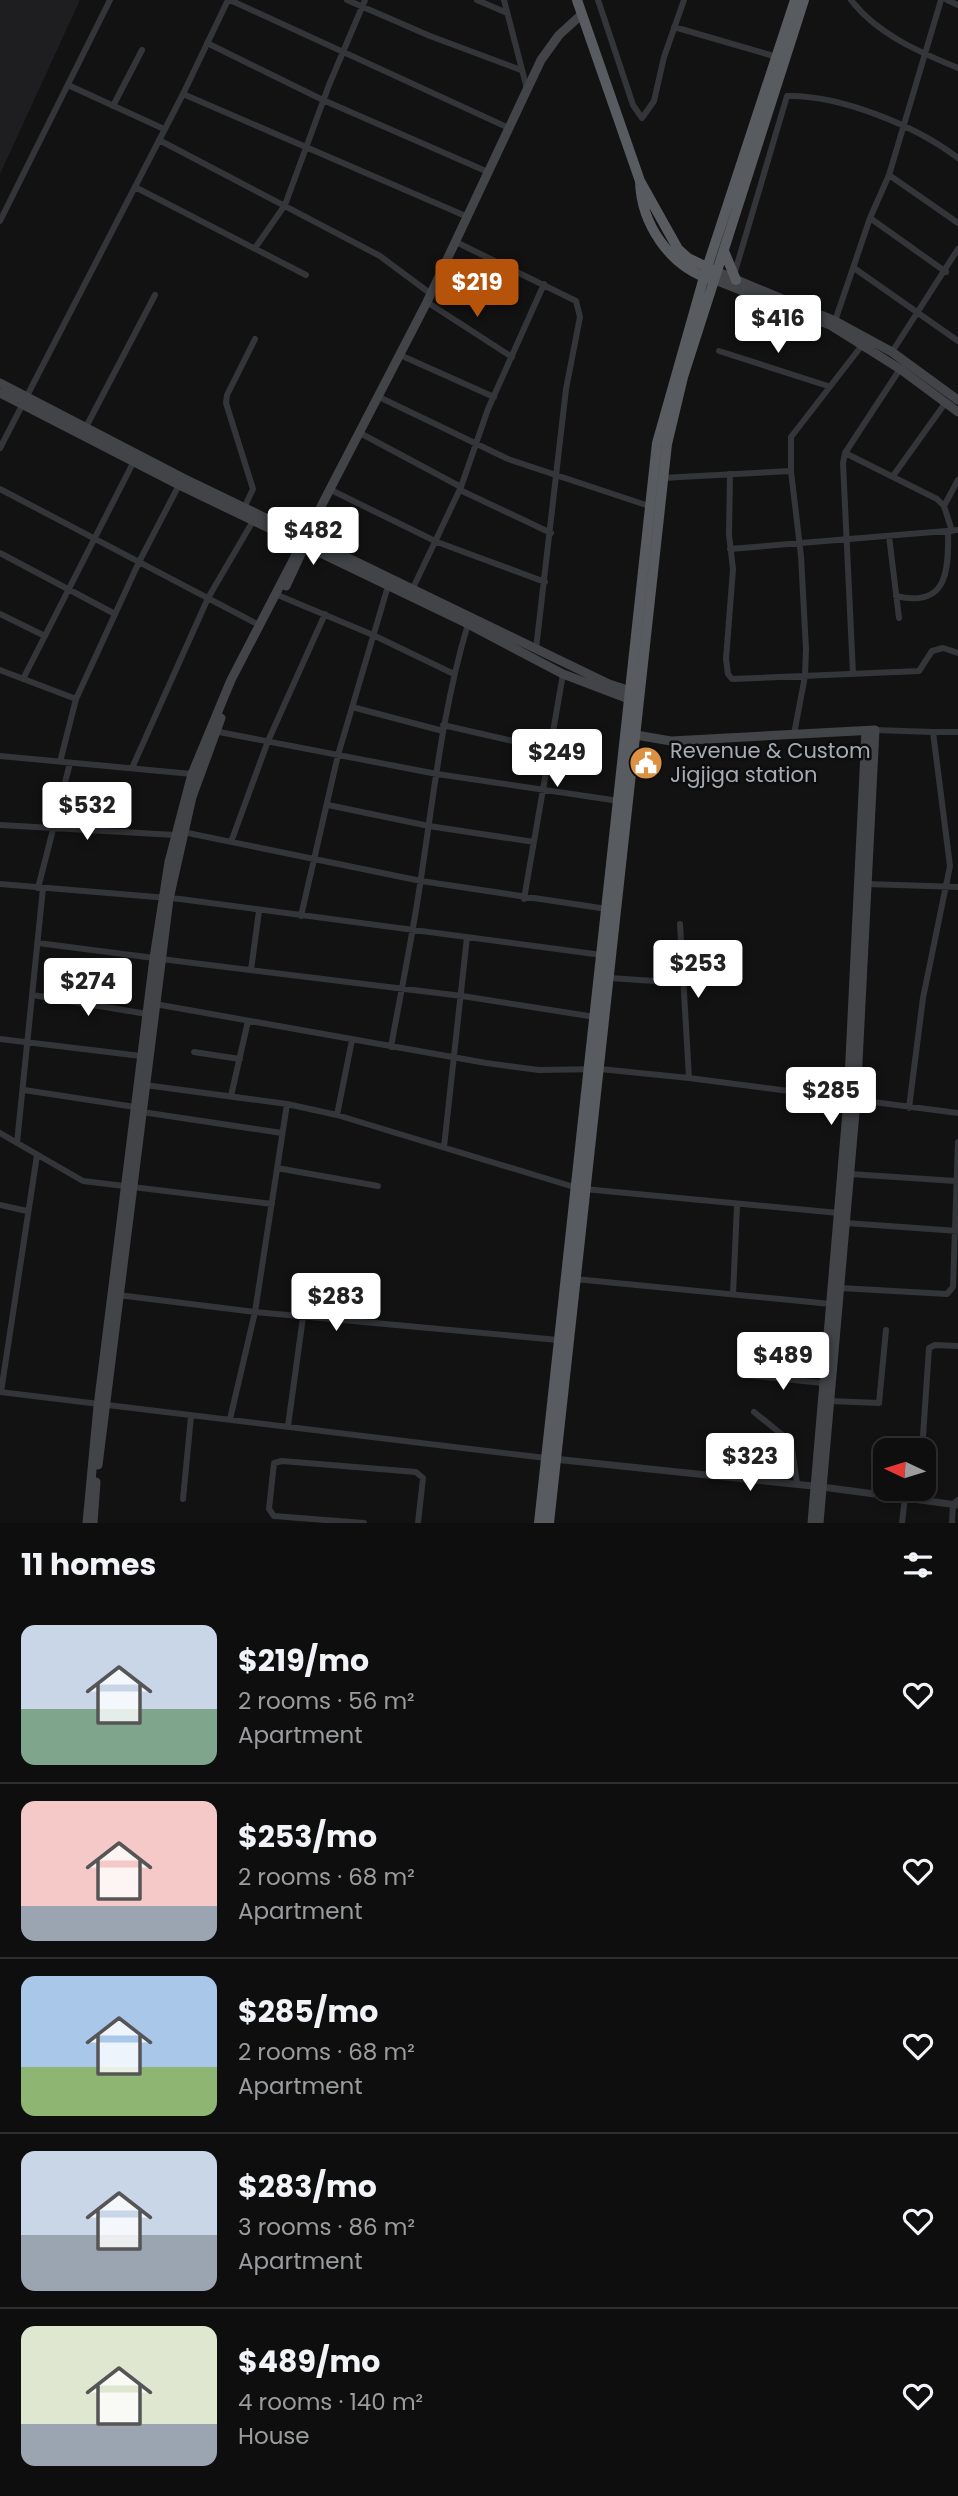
<!DOCTYPE html>
<meta charset="utf-8">
<style>
:root{--surface:#0e0e0e;--page:#171717;--text:#f1f3f6;--muted:#9b9c9e;--line:#2e2e2e;--accent:#b45309}
body{margin:0;font-family:Poppins,sans-serif;background:var(--page);color:var(--text);height:100vh;display:flex;flex-direction:column;font-size:26px;white-space:nowrap}
*{box-sizing:border-box;margin:0}
p{font-size:23px;color:var(--muted)}
.icon{flex:none;width:38px;height:38px;fill:none;stroke:currentColor;stroke-width:2;stroke-linecap:round;stroke-linejoin:round}
.map{position:relative;height:1523px;overflow:hidden}
.side{display:flex;flex-direction:column;background:var(--surface);flex:1}
.side>*{flex:none}
.needle{width:46px;rotate:274deg}
.controls{position:absolute;left:873px;top:1438px;display:grid;gap:14px}
.controls a{display:grid;place-items:center;width:63px;height:63px;border-radius:14px;background:var(--surface);box-shadow:0 4px 10px #0003,0 0 0 2px var(--line);font-size:35px}
.price{position:absolute;translate:-50% -60px;padding:0 16px;border-radius:7px;background:#fff;color:#222;font-size:23px;line-height:46px;filter:drop-shadow(0 2px 4px #0008)}
.price::after{content:'';position:absolute;left:50%;top:42px;width:21px;height:16px;margin-left:-10px;background:inherit;clip-path:polygon(0 0,100% 0,50% 100%)}
.price.on{background:var(--accent);color:#fff}
ul{padding:0;list-style:none}
li{display:flex;align-items:center;gap:21px;height:175px;padding:0 21px}
li+li{border-top:2px solid var(--line)}
li span{display:grid;place-items:center;flex:none;width:196px;height:140px;border-radius:14px;color:#555}
li>.icon{margin-inline-start:auto}
span .icon{width:84px;height:84px;fill:#fffc;stroke-width:1}
li b{font-size:30px}
h2{display:flex;justify-content:space-between;align-items:center;height:84px;padding:0 21px;font-size:30px}
.map>svg:first-child{display:block}
.built{fill:#1e1e20}
.lines{fill:none;stroke-linecap:round;stroke-linejoin:round}
.minor{stroke:#333538;stroke-width:6}
.tertiary{stroke:#333538;stroke-width:7}
.secondary{stroke:#424448;stroke-width:9}
.trunk{stroke:#585b60;stroke-width:10}
.labels{text-anchor:middle;stroke-width:5;stroke-linejoin:round;paint-order:stroke}
.poi-label{font-size:21px;fill:#a5abb2;stroke:#0d0d0e;text-anchor:start}
</style>
<div class="map">
<svg width="958" height="1523" viewBox="0 0 958 1523">
<rect width="100%" height="100%" fill="#121213"/>
<path class="built" d="M 0,0 L 80,0 L 0,174 Z"/>
<g class="lines">
<path class="minor" d="M 230,0 L 509,128
M 347,0 L 430,36 L 521,70
M 477,0 L 507,13
M 504,0 L 527,89
M 598,0 L 633,105 L 642,118 L 654,101 L 664,57 L 684,0
M 851,0 C 877,34 919,52 958,68
M 947,0 L 958,5
M 674,27 L 777,57
M 207,43 L 323,100 L 488,172
M 68,85 L 164,129
M 183,94 L 468,217
M 113,106 L 142,50
M 159,140 L 380,256 L 431,294
M 889,175 L 958,223
M 135,187 L 306,275
M 870,218 L 946,272
M 0,221 L 110,0
M 456,242 L 576,301 L 580,317 L 566,389 L 536,649
M 255,248 L 285,205 L 329,85 L 365,0
M 854,268 L 958,341
M 734,275 L 787,96 C 841,95 916,126 958,158
M 427,302 L 512,357
M 835,321 L 870,218 L 889,175 L 941,0
M 719,351 L 828,386
M 892,352 L 958,249
M 400,355 L 494,397
M 379,397 L 508,459 L 649,506
M 86,427 L 155,295
M 360,433 L 461,487
M 0,448 L 183,94 L 228,0
M 845,453 L 937,499 L 944,506 L 952,531
M 730,474 L 729,535 L 733,569 L 726,659 L 728,674 L 732,679 L 919,671 L 932,651 L 943,648 L 958,653
M 893,476 L 946,402
M 662,478 L 791,471
M 0,489 L 259,625
M 331,490 L 437,542 L 545,582
M 460,490 L 551,533
M 944,506 L 958,480
M 244,508 L 253,489 L 226,403 L 227,395 L 255,339
M 889,536 L 899,618
M 730,549 L 958,530
M 0,553 L 115,614
M 413,588 L 461,487 L 488,409 L 544,284
M 280,596 L 373,635 L 454,674
M 896,596 C 946,608 949,573 948,532
M 0,614 L 45,636
M 0,670 L 76,699
M 853,674 L 843,463 L 845,453 L 900,369
M 23,679 L 135,459
M 352,707 L 443,731
M 443,725 L 548,749
M 875,730 L 933,732 L 950,866 L 923,998 L 909,1108
M 214,731 L 437,774 L 619,801
M 933,732 L 958,732
M 794,734 L 805,676 L 806,649 L 801,556 L 791,471 L 791,437 L 863,344
M 0,756 L 192,774
M 60,762 L 76,699 L 139,562 L 179,485
M 132,768 L 208,598 L 253,521
M 328,805 L 429,826 L 534,842
M 0,825 L 175,835
M 183,832 L 421,881 L 607,909
M 231,842 L 268,741 L 325,614
M 0,884 L 180,899 L 602,955
M 867,884 L 958,887
M 38,888 L 70,763
M 524,899 L 563,674
M 301,916 L 338,755 L 388,586
M 680,924 L 689,1078
M 38,943 L 154,958
M 161,959 L 462,996 L 595,1017
M 251,970 L 259,911
M 610,978 L 684,983
M 33,995 L 147,1014
M 155,1004 L 486,1063 L 539,1070 L 600,1069 L 689,1078 L 958,1113
M 0,1039 L 141,1056
M 391,1047 C 401,991 413,934 421,878 C 434,792 443,707 468,624
M 194,1052 L 240,1059
M 145,1085 L 287,1104 L 337,1115 L 574,1187
M 24,1090 L 135,1107
M 231,1096 L 248,1021
M 142,1112 L 282,1133
M 337,1115 L 352,1040
M 0,1133 L 83,1181 L 272,1204
M 17,1143 L 43,888
M 444,1147 L 467,937
M 277,1168 L 378,1186
M 850,1174 L 956,1181
M 584,1189 L 839,1213
M 0,1205 L 27,1211
M 846,1223 L 958,1231
M 575,1279 L 831,1304
M 840,1288 L 947,1294 L 953,1287 L 958,1142
M 733,1294 L 737,1206
M 118,1295 L 255,1312 L 558,1340
M 746,1375 L 823,1383
M 0,1392 L 546,1458
M 1,1392 L 37,1155
M 830,1401 L 879,1403 L 886,1330
M 754,1412 L 791,1442 L 797,1484
M 230,1419 L 255,1312 L 287,1104
M 288,1426 L 303,1317
M 922,1451 L 929,1348 L 935,1345 L 958,1346
M 183,1499 L 191,1416
M 920,1499 L 920,1489
M 364,1523 L 274,1516 L 269,1509 L 274,1463 L 282,1461 L 416,1472 L 423,1478 L 418,1523
M 902,1523 L 905,1497
M 952,1523 L 953,1504 L 958,1500"/>
<path class="tertiary" d="M 554,1459 L 822,1487 L 958,1505"/>
<path class="secondary" d="M 718,272 L 835,321 L 892,352 L 958,400
M 715,280 L 830,325 L 900,369 L 958,412
M 0,383 L 183,478 L 609,684 L 634,692
M 0,393 L 179,485 L 468,624 L 563,674 L 634,701
M 286,586 L 311,532
M 630,734 L 671,741 L 875,730 L 856,1101 L 819,1523
M 98,1465 L 169,899 L 192,797 L 221,718
M 87,1523 L 98,1406 L 154,958 L 169,862 L 192,774 L 231,680 L 427,302 L 541,60 L 559,35 L 582,14
M 93,1523 L 96,1482
M 812,1523 L 848,1100 L 866,731"/>
<path class="trunk" d="M 577,0 L 640,181 L 678,249 L 688,258 L 713,270
M 640,181 C 641,223 669,266 710,279
M 724,251 L 736,280
M 539,1523 L 657,443 L 704,277 L 795,0
M 549,1523 L 667,444 L 683,377 L 804,0"/>
</g>
<defs>
<symbol id="civic-disc" viewBox="-11 -11 22 22"><circle r="9.5" fill="#dc9041" stroke="#0d0d0e"/><path d="M-.6-6.5H3V-4.5H.6V-3L4-1V1h2V6H-6V1h2V-1L-.6-3ZM-1.2 2.5V6h2.4V2.5Z" fill="#fff"/></symbol>
</defs>
<g fill-rule="evenodd">
<use href="#civic-disc" x="627" y="744" width="38" height="38"/>
</g>
<g class="labels">
<g class="poi-label">
<text x="670" y="758">Revenue &amp; Custom<tspan x="670" dy="24">Jigjiga station</tspan></text>
</g>
</g>
</svg>
<div class="controls">
<a><svg class="needle" viewBox="-14 -14 28 28"><path d="M0-13l5 13h-10z" fill="#e53935"/><path d="M0 13l5-13h-10z" fill="#9b9c9e"/></svg></a>
</div>
<b class="price on" style="left:477px;top:319px">$219</b>
<b class="price" style="left:778px;top:355px">$416</b>
<b class="price" style="left:313px;top:567px">$482</b>
<b class="price" style="left:557px;top:789px">$249</b>
<b class="price" style="left:87px;top:842px">$532</b>
<b class="price" style="left:698px;top:1000px">$253</b>
<b class="price" style="left:88px;top:1018px">$274</b>
<b class="price" style="left:831px;top:1127px">$285</b>
<b class="price" style="left:336px;top:1333px">$283</b>
<b class="price" style="left:783px;top:1392px">$489</b>
<b class="price" style="left:750px;top:1493px">$323</b>
</div>
<section class="side">
<h2>11 homes<svg class="icon" aria-label="filters" viewBox="0 0 24 24"><path d="M4 7h16M4 17h16"/><circle cx="9" cy="7" r="2"/><circle cx="15" cy="17" r="2"/></svg></h2>
<ul>
<li><span style="background:linear-gradient(#c9d6e8 60%,#7fa58c 0)"><svg class="icon" aria-label="home" viewBox="0 0 24 24"><path d="M3 11l9-7 9 7M6 9v11h12V9"/></svg></span><div><b>$219/mo</b><p>2 rooms · 56 m²</p><p>Apartment</p></div><svg class="icon" aria-label="heart" viewBox="0 0 24 24"><path d="M12 20l-8-8c-3-5 5-10 8-4 3-6 11-1 8 4z"/></svg></li>
<li><span style="background:linear-gradient(#f6c9c9 75%,#9aa5b1 0)"><svg class="icon" aria-label="home" viewBox="0 0 24 24"><path d="M3 11l9-7 9 7M6 9v11h12V9"/></svg></span><div><b>$253/mo</b><p>2 rooms · 68 m²</p><p>Apartment</p></div><svg class="icon" aria-label="heart" viewBox="0 0 24 24"><path d="M12 20l-8-8c-3-5 5-10 8-4 3-6 11-1 8 4z"/></svg></li>
<li><span style="background:linear-gradient(#a9c7e8 65%,#8fb573 0)"><svg class="icon" aria-label="home" viewBox="0 0 24 24"><path d="M3 11l9-7 9 7M6 9v11h12V9"/></svg></span><div><b>$285/mo</b><p>2 rooms · 68 m²</p><p>Apartment</p></div><svg class="icon" aria-label="heart" viewBox="0 0 24 24"><path d="M12 20l-8-8c-3-5 5-10 8-4 3-6 11-1 8 4z"/></svg></li>
<li><span style="background:linear-gradient(#c9d6e8 60%,#9aa5b1 0)"><svg class="icon" aria-label="home" viewBox="0 0 24 24"><path d="M3 11l9-7 9 7M6 9v11h12V9"/></svg></span><div><b>$283/mo</b><p>3 rooms · 86 m²</p><p>Apartment</p></div><svg class="icon" aria-label="heart" viewBox="0 0 24 24"><path d="M12 20l-8-8c-3-5 5-10 8-4 3-6 11-1 8 4z"/></svg></li>
<li><span style="background:linear-gradient(#dfe7d0 70%,#9aa5b1 0)"><svg class="icon" aria-label="home" viewBox="0 0 24 24"><path d="M3 11l9-7 9 7M6 9v11h12V9"/></svg></span><div><b>$489/mo</b><p>4 rooms · 140 m²</p><p>House</p></div><svg class="icon" aria-label="heart" viewBox="0 0 24 24"><path d="M12 20l-8-8c-3-5 5-10 8-4 3-6 11-1 8 4z"/></svg></li>
</ul>
</section>
